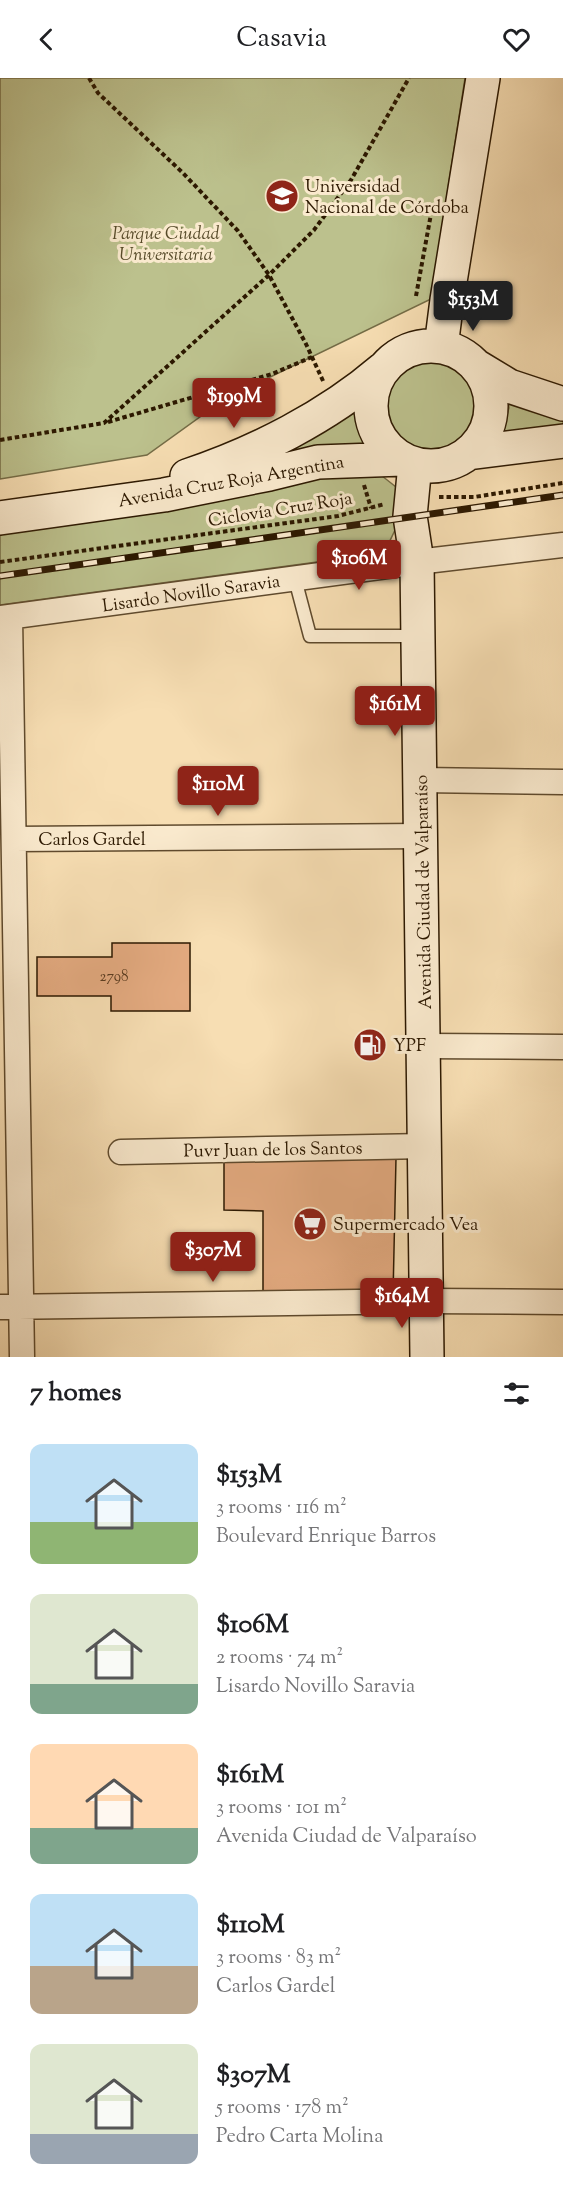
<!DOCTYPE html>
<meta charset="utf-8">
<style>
:root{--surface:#fff;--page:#f6f6f6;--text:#202124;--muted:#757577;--accent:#8f2418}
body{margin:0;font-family:"Sorts Mill Goudy",serif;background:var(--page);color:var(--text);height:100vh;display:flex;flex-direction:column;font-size:22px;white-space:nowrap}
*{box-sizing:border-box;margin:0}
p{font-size:20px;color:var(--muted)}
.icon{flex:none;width:33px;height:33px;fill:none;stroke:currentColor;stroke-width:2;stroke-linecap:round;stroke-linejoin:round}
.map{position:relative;height:1279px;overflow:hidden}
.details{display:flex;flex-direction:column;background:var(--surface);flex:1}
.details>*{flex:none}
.price{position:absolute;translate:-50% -51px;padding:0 14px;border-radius:6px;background:var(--accent);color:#fff;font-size:20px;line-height:39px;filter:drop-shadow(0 2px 3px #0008)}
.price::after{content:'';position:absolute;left:50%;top:36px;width:18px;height:14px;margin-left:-9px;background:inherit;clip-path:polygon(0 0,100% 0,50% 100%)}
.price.active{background:#222;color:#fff}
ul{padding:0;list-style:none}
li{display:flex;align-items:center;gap:18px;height:150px;padding:0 30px}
li span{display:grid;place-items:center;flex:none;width:168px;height:120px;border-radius:12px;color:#555}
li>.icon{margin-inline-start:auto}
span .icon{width:72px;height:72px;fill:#fffc;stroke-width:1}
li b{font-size:26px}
h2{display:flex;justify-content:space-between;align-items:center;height:72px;padding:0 30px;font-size:26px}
header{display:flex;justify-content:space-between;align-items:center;height:78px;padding:0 30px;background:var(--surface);font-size:27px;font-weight:600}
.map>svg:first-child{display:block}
.green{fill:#bcc18d;stroke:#746c46;stroke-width:1.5}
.building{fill:#e3aa80;stroke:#2c1800;stroke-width:1.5}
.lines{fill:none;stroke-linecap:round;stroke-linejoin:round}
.lane-casing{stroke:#5f4a2d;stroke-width:15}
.street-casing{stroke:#5f4a2d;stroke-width:27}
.secondary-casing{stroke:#2c1800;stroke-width:36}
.path{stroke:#2c1800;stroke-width:4;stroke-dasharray:4.5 3;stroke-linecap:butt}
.lane{stroke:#faeace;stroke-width:12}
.street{stroke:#faeace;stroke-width:24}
.secondary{stroke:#faeace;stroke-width:33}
.rail-casing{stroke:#2c1800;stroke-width:7}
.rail{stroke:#faeace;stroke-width:4.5;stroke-dasharray:14;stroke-linecap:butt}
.labels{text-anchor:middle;stroke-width:6;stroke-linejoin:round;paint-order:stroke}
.number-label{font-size:15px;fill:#5a3c20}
.poi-label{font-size:18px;fill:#2c1800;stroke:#faeace;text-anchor:start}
.park-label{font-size:18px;font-style:italic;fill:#574b2a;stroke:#faeace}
.street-label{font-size:18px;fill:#2c1800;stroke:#faeace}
</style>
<header><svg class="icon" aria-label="back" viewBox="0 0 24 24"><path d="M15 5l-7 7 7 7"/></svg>Casavia<svg class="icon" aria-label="heart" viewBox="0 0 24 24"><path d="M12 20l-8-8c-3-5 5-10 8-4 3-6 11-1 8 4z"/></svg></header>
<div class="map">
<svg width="563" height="1279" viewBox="0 0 563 1279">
<rect width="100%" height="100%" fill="#f7deb3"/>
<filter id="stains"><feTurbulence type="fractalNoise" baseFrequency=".00333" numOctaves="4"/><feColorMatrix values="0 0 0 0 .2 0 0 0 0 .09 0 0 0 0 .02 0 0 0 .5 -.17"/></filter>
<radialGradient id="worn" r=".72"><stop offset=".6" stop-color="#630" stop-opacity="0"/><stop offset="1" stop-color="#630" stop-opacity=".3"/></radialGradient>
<path class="green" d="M 0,0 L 465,0 L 431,221 L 225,321 L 147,377 L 0,401 Z
M382 326a50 50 0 1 1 100 0a50 50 0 1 1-100 0Z
M 507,314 L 563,338 L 563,359 L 501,355 L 509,330 Z
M 357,323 C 356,345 363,358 379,372 L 286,378 L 266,373 Z
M 372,390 L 396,409 L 396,450 L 384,475 L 0,527 L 0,445 Z"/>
<path class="building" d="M 112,865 L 190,865 L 190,933 L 111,933 L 111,918 L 37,918 L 37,879 L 112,879 Z
M 224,1080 L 396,1080 L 393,1218 L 263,1217 L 263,1133 L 224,1132 Z"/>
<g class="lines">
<defs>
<path id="lane" d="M 295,501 L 310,558 L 417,558"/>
<path id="street" d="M 10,539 L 22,1279
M 0,540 L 417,484 L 563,467
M 421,702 L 563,704
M 14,761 L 422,758
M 424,968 L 563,969
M 121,1074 L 425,1068
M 0,1229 L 427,1223 L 563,1224"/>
<path id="secondary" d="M371 328a60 60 0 1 1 120 0a60 60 0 1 1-120 0Z
M 441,269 L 447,222 L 483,0
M 476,288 L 509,308 L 563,326
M 468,375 L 563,363
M 415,386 L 410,438 L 417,484 L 427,1279
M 187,398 C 256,375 327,339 383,291
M 0,440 L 164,417 L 269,396 L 318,384 L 402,381"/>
</defs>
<use href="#lane" class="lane-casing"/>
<use href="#street" class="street-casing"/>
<use href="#secondary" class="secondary-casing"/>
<path class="path" d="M 89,0 L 98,15 L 183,95 L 238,153 L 269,197 L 306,266 L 324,305
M 416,218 L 433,125
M 108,344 L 272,296 L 312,279
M 0,362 L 104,345 L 269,197 L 314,152 L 351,102 L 409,0
M 364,407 L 371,430
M 439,419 L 474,419 L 563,405
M 0,484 L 338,438 L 385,426"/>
<use href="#lane" class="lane"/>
<use href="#street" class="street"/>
<use href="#secondary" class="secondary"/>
<defs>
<path id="rail" d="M 0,498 L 563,417"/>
</defs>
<use href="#rail" class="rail-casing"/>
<use href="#rail" class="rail"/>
</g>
<defs>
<symbol id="university-disc" viewBox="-11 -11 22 22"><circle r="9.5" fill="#8f2418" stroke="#faeace"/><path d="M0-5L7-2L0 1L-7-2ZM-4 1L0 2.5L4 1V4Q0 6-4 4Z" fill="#fff"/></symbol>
<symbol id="fuel-disc" viewBox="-11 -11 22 22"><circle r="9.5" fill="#8f2418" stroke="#faeace"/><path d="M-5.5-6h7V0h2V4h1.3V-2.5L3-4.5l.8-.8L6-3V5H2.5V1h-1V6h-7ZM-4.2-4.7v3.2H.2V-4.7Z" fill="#fff"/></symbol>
<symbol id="supermarket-disc" viewBox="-11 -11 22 22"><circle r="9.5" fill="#8f2418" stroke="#faeace"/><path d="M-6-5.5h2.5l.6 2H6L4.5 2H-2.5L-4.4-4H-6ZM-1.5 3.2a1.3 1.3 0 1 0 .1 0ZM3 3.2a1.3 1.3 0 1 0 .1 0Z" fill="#fff"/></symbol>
</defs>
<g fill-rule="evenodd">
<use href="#university-disc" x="263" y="99" width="38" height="38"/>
<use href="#fuel-disc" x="351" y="948" width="38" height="38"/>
<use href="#supermarket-disc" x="291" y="1127" width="38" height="38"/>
</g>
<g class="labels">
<g class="number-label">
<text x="114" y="903">2798</text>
</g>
<g class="poi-label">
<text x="305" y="114">Universidad<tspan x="305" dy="21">Nacional de Córdoba</tspan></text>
<text x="393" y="973">YPF</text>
<text x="333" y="1152">Supermercado Vea</text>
</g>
<g class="park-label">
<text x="166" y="161">Parque Ciudad<tspan x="166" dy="21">Universitaria</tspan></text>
</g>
<g class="street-label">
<text transform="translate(231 403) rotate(-10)" y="6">Avenida Cruz Roja Argentina</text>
<text transform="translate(280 431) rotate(-9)" y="6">Ciclovía Cruz Roja</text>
<text transform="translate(191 515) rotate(-8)" y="6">Lisardo Novillo Saravia</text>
<text x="92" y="767">Carlos Gardel</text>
<text transform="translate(423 814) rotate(-91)" y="6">Avenida Ciudad de Valparaíso</text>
<text transform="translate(273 1071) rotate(-1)" y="6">Puvr Juan de los Santos</text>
</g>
</g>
<rect width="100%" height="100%" filter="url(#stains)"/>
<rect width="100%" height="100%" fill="url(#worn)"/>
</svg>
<b class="price active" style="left:473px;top:254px">$153M</b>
<b class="price" style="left:234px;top:351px">$199M</b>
<b class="price" style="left:359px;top:513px">$106M</b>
<b class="price" style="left:395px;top:659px">$161M</b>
<b class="price" style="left:218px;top:739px">$110M</b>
<b class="price" style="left:213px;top:1205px">$307M</b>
<b class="price" style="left:402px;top:1251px">$164M</b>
</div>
<section class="details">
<h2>7 homes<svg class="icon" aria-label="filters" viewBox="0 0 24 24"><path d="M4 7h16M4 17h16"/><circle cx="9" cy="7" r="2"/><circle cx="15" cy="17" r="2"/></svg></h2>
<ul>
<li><span style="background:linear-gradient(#bfe0f5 65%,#8fb573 0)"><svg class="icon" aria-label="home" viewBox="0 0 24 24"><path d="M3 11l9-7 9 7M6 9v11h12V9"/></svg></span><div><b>$153M</b><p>3 rooms · 116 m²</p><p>Boulevard Enrique Barros</p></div></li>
<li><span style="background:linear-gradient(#dfe7d0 75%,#7fa58c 0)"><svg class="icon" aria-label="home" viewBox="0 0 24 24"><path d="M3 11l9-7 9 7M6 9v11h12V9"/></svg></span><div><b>$106M</b><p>2 rooms · 74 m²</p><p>Lisardo Novillo Saravia</p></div></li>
<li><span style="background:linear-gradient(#ffd9b3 70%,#7fa58c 0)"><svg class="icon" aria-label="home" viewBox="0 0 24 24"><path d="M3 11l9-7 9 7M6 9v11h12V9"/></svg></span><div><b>$161M</b><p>3 rooms · 101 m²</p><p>Avenida Ciudad de Valparaíso</p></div></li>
<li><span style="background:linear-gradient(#bfe0f5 60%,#b9a48a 0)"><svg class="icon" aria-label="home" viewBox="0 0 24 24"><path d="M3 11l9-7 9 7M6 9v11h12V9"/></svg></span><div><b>$110M</b><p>3 rooms · 83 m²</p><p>Carlos Gardel</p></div></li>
<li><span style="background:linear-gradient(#dfe7d0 75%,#9aa5b1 0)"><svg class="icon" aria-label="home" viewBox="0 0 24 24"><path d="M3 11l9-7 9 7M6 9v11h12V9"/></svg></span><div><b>$307M</b><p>5 rooms · 178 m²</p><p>Pedro Carta Molina</p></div></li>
</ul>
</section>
